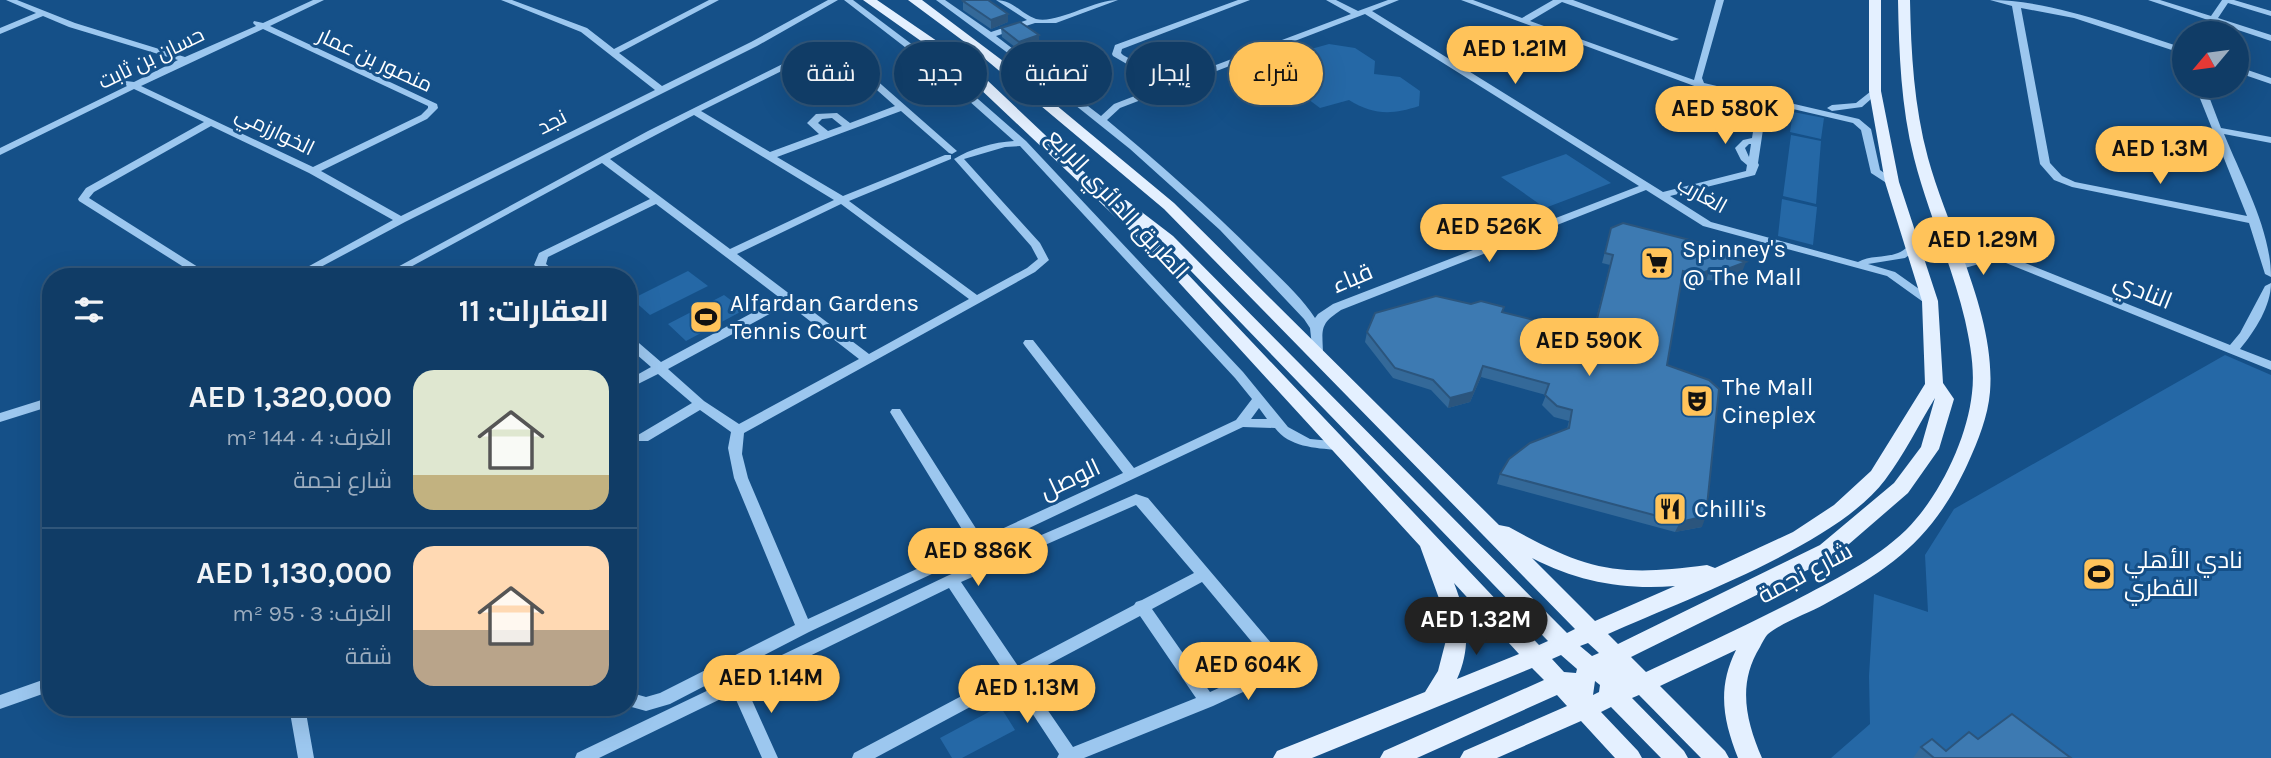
<!DOCTYPE html>
<html lang="ar">
<meta charset="utf-8">
<style>
:root{--surface:#103c66;--page:#19436c;--text:#f1f3f6;--muted:#9cadbf;--line:#30567a;--accent:#ffc35a}
body{margin:0;font-family:Karla,Cairo,sans-serif;background:var(--page);color:var(--text);direction:rtl;height:100vh;display:flex;flex-direction:column;font-size:26px;white-space:nowrap}
*{box-sizing:border-box;margin:0}
p{font-size:23px;color:var(--muted)}
.icon{flex:none;width:38px;height:38px;fill:none;stroke:currentColor;stroke-width:2;stroke-linecap:round;stroke-linejoin:round}
.map{position:relative;flex:1;overflow:hidden;direction:ltr}
.side{position:absolute;left:42px;top:268px;width:595px;height:448px;display:flex;flex-direction:column;background:var(--surface);border-radius:28px;box-shadow:0 7px 28px #0002,0 0 0 2px var(--line);direction:rtl}
.side>*{flex:none}
.guide{position:absolute;left:658px;top:42px;width:665px;height:63px;direction:rtl;display:flex;gap:14px}
.needle{width:46px;rotate:241deg}
.controls{position:absolute;left:2172px;top:21px;display:grid;gap:14px}
.controls a{display:grid;place-items:center;width:77px;height:77px;border-radius:50%;background:var(--surface);box-shadow:0 7px 28px #0002,0 0 0 2px var(--line);font-size:35px}
.price{position:absolute;translate:-50% -60px;padding:0 16px;border-radius:24px;background:var(--accent);color:#111;font-size:23px;line-height:46px;filter:drop-shadow(0 2px 4px #0008)}
.price::after{content:'';position:absolute;left:50%;top:42px;width:21px;height:16px;margin-left:-10px;background:inherit;clip-path:polygon(0 0,100% 0,50% 100%)}
.price.current{background:#222;color:#fff}
ul{padding:0;list-style:none}
li{display:flex;align-items:center;gap:21px;height:175px;padding:0 28px}
li+li{border-top:2px solid var(--line)}
li span{display:grid;place-items:center;flex:none;width:196px;height:140px;border-radius:21px;color:#555}
li>.icon{margin-inline-start:auto}
span .icon{width:84px;height:84px;fill:#fffc;stroke-width:1}
li b{font-size:30px}
h2{display:flex;justify-content:space-between;align-items:center;height:84px;padding:0 28px;font-size:30px}
.pill{padding:0 24px;border-radius:32px;background:var(--surface);box-shadow:0 7px 28px #0002,0 0 0 2px var(--line);font-size:24px;line-height:63px}
.pill.current{background:var(--accent);color:#111}
.map>svg:first-child{display:block}
.green{fill:#2568a6}
.lines{fill:none;stroke-linecap:round;stroke-linejoin:round}
.minor{fill:#9cc7ef;fill-rule:evenodd}
.major{fill:#e4f0ff;fill-rule:evenodd}
.wall{fill:#346999}
.shaded-wall{fill:#2b557d}
.building{fill:#3d7ab2;stroke:#2b557d;stroke-width:2}
.labels{text-anchor:middle;stroke-width:6;stroke-linejoin:round;paint-order:stroke}
.far-street-label{font-size:21px;fill:#fff;stroke:#155088}
.street-label{font-size:24px;fill:#fff;stroke:#155088}
.poi-label{font-size:24px;fill:#fff;stroke:#155088;text-anchor:start}
</style>
<div class="map">
<svg width="2271" height="758" viewBox="0 0 2271 758">
<rect width="100%" height="100%" fill="#155088"/>
<path class="green" d="M 1329,44 L 1355,48 L 1375,61 L 1374,74 L 1400,77 L 1420,91 L 1419,106 C 1392,115 1373,115 1349,100 L 1320,108 L 1284,81 L 1311,73 L 1300,63 L 1304,51 Z
M 1793,112 L 1824,118 L 1821,139 L 1790,132 Z
M 1791,135 L 1821,141 L 1816,204 L 1783,196 Z
M 1566,154 L 1611,183 L 1545,208 L 1501,177 Z
M 1782,199 L 1817,207 L 1813,245 L 1778,236 Z
M 688,271 L 708,286 L 650,315 L 632,299 Z
M 724,295 L 744,310 L 686,341 L 668,324 Z
M 2225,355 L 2271,375 L 2271,758 L 1831,758 L 1870,724 L 1869,676 L 1874,594 L 1928,612 L 1925,555 L 1954,509 Z
M 1000,706 L 1015,730 L 962,758 L 952,758 L 940,738 Z"/>
<g class="lines">
<path class="minor" d="M 6,0 L 17,0 L 75,23 L 185,57 L 256,26 L 253,23 L 254,21 L 263,23 L 313,0 L 324,0 L 270,26 L 437,104 L 438,108 L 427,119 L 321,171 L 401,216 L 655,90 L 581,32 L 501,0 L 512,0 L 587,28 L 614,49 L 709,0 L 719,0 L 619,53 L 662,86 L 751,42 L 828,0 L 838,0 L 757,46 L 405,222 L 304,276 L 291,276 L 393,220 L 309,173 L 211,126 L 94,192 L 89,198 L 209,274 L 210,276 L 198,276 L 79,201 L 78,199 L 86,188 L 204,122 L 134,89 L 0,155 L 0,148 L 127,86 L 124,83 L 126,81 L 134,82 L 178,60 L 69,27 L 43,16 L 0,34 L 0,28 L 36,13 ZM 263,29 L 428,106 L 428,108 L 421,115 L 313,167 L 141,86 Z
M 844,0 L 853,0 L 938,64 L 1026,141 L 1243,372 L 1288,427 L 1310,439 L 1342,442 L 1343,445 L 1342,448 L 1337,450 C 1315,448 1289,447 1275,428 L 1243,427 L 809,632 L 670,704 L 646,711 L 628,706 L 628,692 L 646,697 L 660,693 L 795,625 L 734,478 L 728,448 L 731,432 L 700,410 L 648,441 L 638,441 L 637,438 L 638,435 L 692,403 L 658,374 L 628,389 L 628,380 L 651,367 L 628,347 L 628,336 L 632,337 L 661,362 L 780,298 L 656,204 L 548,257 L 546,264 L 560,276 L 548,276 L 534,265 L 539,253 L 650,199 L 602,163 L 394,276 L 381,276 L 648,131 L 821,45 L 841,49 L 957,151 L 952,154 L 949,153 L 901,111 L 777,157 L 843,196 L 945,155 L 951,155 L 951,159 L 849,201 L 977,295 L 1027,268 L 1038,259 L 1031,246 L 954,159 C 970,149 994,142 1014,141 L 932,68 ZM 822,51 L 835,53 L 895,106 L 850,123 L 837,113 L 816,114 L 807,123 L 819,134 L 770,152 L 701,111 ZM 694,115 L 834,200 L 730,249 L 610,159 ZM 832,118 L 842,126 L 828,131 L 818,123 L 822,119 ZM 1020,146 L 1235,378 L 1252,399 L 1236,420 L 1134,468 L 1033,340 L 1025,340 L 1023,343 L 1025,346 L 1123,473 L 982,538 L 900,409 L 892,409 L 890,412 L 971,544 L 808,619 L 748,478 L 742,454 L 744,433 L 1035,272 L 1049,260 L 1040,243 L 964,159 L 1005,147 ZM 841,204 L 969,299 L 869,354 L 737,254 ZM 788,304 L 859,359 L 739,424 L 704,401 L 668,369 ZM 1259,408 L 1267,419 L 1251,419 Z
M 936,0 L 945,0 L 991,32 L 1027,20 L 996,0 C 1013,0 1021,14 1036,19 C 1058,24 1093,0 1118,0 L 1056,23 L 1035,23 L 996,36 L 1101,116 L 1114,104 L 1163,85 L 1113,56 L 1112,54 L 1115,45 L 1238,0 L 1250,0 L 1122,49 L 1121,53 L 1123,55 L 1171,82 L 1351,14 L 1326,0 L 1336,0 L 1358,11 L 1388,0 L 1399,0 L 1372,11 L 1663,192 L 1746,171 L 1747,165 L 1741,160 L 1735,148 L 1743,140 L 1752,138 L 1758,101 L 1697,87 L 1461,0 L 1473,0 L 1522,18 L 1553,0 L 1573,0 L 1679,39 L 1672,41 L 1562,2 L 1530,21 L 1694,80 L 1716,0 L 1724,0 L 1702,78 L 1704,83 L 1859,119 L 1871,129 L 1880,170 L 1897,182 L 1896,184 L 1888,184 L 1871,173 L 1861,130 L 1853,123 L 1767,103 L 1758,163 L 1759,165 L 1755,175 L 1670,196 L 1711,222 L 1858,262 C 1870,255 1886,258 1898,253 C 1907,249 1909,243 1919,244 L 1920,246 L 1919,248 L 1905,258 L 1868,264 L 1895,272 L 1936,301 L 1934,304 L 1926,304 L 1887,276 L 1703,226 L 1646,190 L 1341,310 C 1320,324 1322,328 1323,352 L 1317,356 L 1313,355 L 1310,328 L 1304,319 L 1220,230 L 1130,149 L 1035,73 ZM 1365,14 L 1639,186 L 1333,304 L 1318,314 L 1315,318 C 1300,295 1276,274 1257,255 C 1209,207 1159,163 1107,120 L 1120,108 ZM 1749,144 L 1751,144 L 1749,157 L 1745,148 Z
M 1990,0 C 2053,0 2124,29 2184,48 L 2184,54 L 2074,18 L 2021,8 L 2050,163 L 2062,176 L 2075,182 L 2247,216 L 2195,86 L 2205,86 L 2221,128 L 2271,137 L 2271,143 L 2224,134 C 2242,178 2271,230 2271,277 L 2265,274 L 2249,223 L 2072,187 L 2054,180 L 2040,164 L 2012,6 Z
M 2148,0 L 2160,0 L 2211,16 L 2222,0 L 2234,0 L 2271,11 L 2271,16 L 2228,3 L 2218,18 L 2271,35 L 2271,41 Z
M 2236,66 L 2271,78 L 2271,84 L 2236,72 Z
M 1875,88 L 1880,91 L 1862,107 L 1832,111 L 1827,108 L 1832,105 L 1856,103 Z
M 1943,224 L 1970,241 L 2230,345 L 2240,333 L 2265,286 L 2271,283 C 2271,306 2255,331 2240,349 L 2271,361 L 2271,370 L 1996,259 L 1958,270 L 1954,269 L 1952,267 L 1954,265 L 1986,255 L 1962,245 L 1939,229 L 1938,227 Z
M 51,397 L 51,406 L 0,422 L 0,413 Z
M 1136,494 L 1148,498 L 1278,651 L 1284,665 L 1275,677 L 1213,706 L 1084,758 L 1057,758 L 1059,754 L 1013,684 L 875,758 L 852,758 L 854,753 L 1005,673 L 949,588 L 746,687 L 778,758 L 762,758 L 733,693 L 599,758 L 575,758 L 577,753 L 947,576 ZM 1136,505 L 1194,573 L 1142,600 L 1136,602 L 1134,605 L 1018,666 L 961,582 ZM 1202,582 L 1266,659 L 1268,664 L 1265,667 L 1210,692 L 1152,609 ZM 1140,616 L 1196,698 L 1073,747 L 1025,677 Z
M 51,677 L 51,691 L 0,709 L 0,695 Z
M 289,707 L 305,707 L 314,758 L 298,758 Z"/>
<path class="major" d="M 863,0 L 877,0 L 953,52 L 987,80 L 1115,201 L 1126,200 L 1173,236 L 1567,633 L 1575,629 L 1164,209 L 966,43 L 908,0 L 922,0 L 1003,61 L 1046,69 L 1046,75 L 1042,76 L 1015,71 L 1174,203 L 1499,525 L 1509,527 C 1587,571 1618,577 1707,565 L 1715,568 L 1793,532 L 1834,505 L 1871,471 L 1925,384 L 1922,301 L 1885,182 L 1869,91 L 1869,0 L 1881,0 L 1881,91 L 1899,182 L 1938,301 L 1943,383 L 1954,399 L 1939,449 L 1908,493 L 1834,557 L 1631,657 L 1646,672 C 1696,649 1745,626 1794,601 C 1832,581 1875,560 1906,530 C 1939,497 1967,440 1972,393 C 1975,369 1970,343 1965,320 C 1952,265 1928,213 1914,158 C 1901,107 1899,53 1898,0 L 1910,0 C 1911,53 1914,106 1928,158 C 1948,231 1996,315 1990,392 C 1988,416 1978,441 1968,463 C 1934,537 1895,566 1825,604 C 1809,613 1781,623 1768,634 C 1765,637 1762,643 1760,647 C 1737,684 1746,721 1762,758 L 1738,758 C 1723,720 1717,688 1736,650 L 1660,686 L 1725,751 L 1729,758 L 1701,758 L 1639,695 L 1632,698 L 1684,751 L 1688,758 L 1661,758 L 1611,707 L 1601,712 L 1638,751 L 1642,758 L 1615,758 L 1581,721 L 1497,758 L 1460,758 L 1464,751 L 1567,706 L 1557,695 L 1417,758 L 1380,758 L 1384,751 L 1544,680 L 1532,668 L 1312,758 L 1273,758 L 1277,751 L 1425,692 L 1438,671 L 1446,640 L 1441,604 L 1420,546 L 1142,242 L 977,86 L 945,58 ZM 1144,228 L 1163,242 L 1548,641 L 1539,645 ZM 1935,398 L 1921,447 L 1894,483 L 1820,545 L 1618,644 L 1608,634 C 1685,599 1835,546 1885,480 C 1904,455 1919,424 1935,398 ZM 1532,558 C 1579,582 1623,590 1675,586 L 1595,621 ZM 1454,583 L 1519,654 L 1457,679 C 1472,646 1467,616 1454,583 ZM 1588,643 L 1599,653 L 1592,656 L 1580,646 ZM 1561,655 L 1577,669 L 1576,673 L 1564,672 L 1552,659 ZM 1595,681 L 1600,685 L 1599,692 L 1593,695 Z"/>
</g>
<path class="wall" d="M 963,1 L 1008,14 L 1008,22 L 991,29 L 963,10 Z
M 1001,28 L 1039,44 L 1019,50 L 1002,37 Z
M 1611,228 L 1728,257 L 1742,272 L 1718,281 L 1706,280 L 1693,285 L 1681,282 L 1667,365 L 1702,527 L 1675,532 L 1497,484 L 1500,474 L 1567,429 L 1569,421 L 1554,417 L 1542,405 L 1546,395 L 1481,377 L 1470,402 L 1448,408 L 1431,390 L 1393,378 L 1365,342 L 1367,332 L 1471,304 L 1592,335 L 1610,265 L 1602,263 Z
M 1978,739 L 2071,758 L 1913,758 L 1921,747 L 1946,751 Z"/>
<path class="shaded-wall" d="M 1008,14 L 1008,22 L 991,29 L 991,20 Z
M 1039,35 L 1039,44 L 1019,50 L 1019,42 Z
M 1746,262 L 1742,272 L 1718,281 L 1722,271 Z
M 1710,270 L 1706,280 L 1693,285 L 1697,275 Z
M 1483,366 L 1481,377 L 1470,402 L 1448,408 L 1450,398 Z
M 1706,516 L 1702,527 L 1675,532 L 1680,522 Z"/>
<path class="building" d="M 966,0 L 988,0 L 1008,14 L 991,20 L 963,1 Z
M 1020,22 L 1039,35 L 1019,42 L 1001,28 Z
M 1623,223 L 1721,248 L 1728,257 L 1746,262 L 1722,271 L 1710,270 L 1697,275 L 1683,271 L 1667,365 L 1709,380 L 1719,389 L 1706,516 L 1680,522 L 1500,474 L 1509,459 L 1530,443 L 1569,428 L 1572,410 L 1557,406 L 1545,395 L 1549,384 L 1483,366 L 1473,392 L 1450,398 L 1433,380 L 1395,368 L 1367,332 L 1375,313 L 1436,296 L 1471,304 L 1481,301 L 1504,307 L 1502,312 L 1593,335 L 1613,255 L 1605,253 L 1611,228 Z
M 2012,714 L 2071,758 L 1934,758 L 1921,747 L 1932,739 L 1946,751 L 1969,732 L 1978,739 Z"/>
<defs>
<symbol id="supermarket-square" viewBox="-11 -11 22 22"><rect x="-9" y="-9" width="18" height="18" rx="4" fill="#ffc35a" stroke="#155088"/><path d="M-6-5.5h2.5l.6 2H6L4.5 2H-2.5L-4.4-4H-6ZM-1.5 3.2a1.3 1.3 0 1 0 .1 0ZM3 3.2a1.3 1.3 0 1 0 .1 0Z" fill="#111"/></symbol>
<symbol id="stadium-square" viewBox="-11 -11 22 22"><rect x="-9" y="-9" width="18" height="18" rx="4" fill="#ffc35a" stroke="#155088"/><path d="M0-5a6.5 5 0 1 0 0 10a6.5 5 0 1 0 0-10ZM-3.5-1.8h7v3.6h-7Z" fill="#111"/></symbol>
<symbol id="theatre-square" viewBox="-11 -11 22 22"><rect x="-9" y="-9" width="18" height="18" rx="4" fill="#ffc35a" stroke="#155088"/><path d="M-5-5.5Q0-4 5-5.5V0Q5 5 0 6Q-5 5-5 0ZM-3.3-2.5H-1v1.5H-3.3ZM1-2.5H3.3v1.5H1ZM-2.8 1Q0 5.5 2.8 1Z" fill="#111"/></symbol>
<symbol id="restaurant-square" viewBox="-11 -11 22 22"><rect x="-9" y="-9" width="18" height="18" rx="4" fill="#ffc35a" stroke="#155088"/><path d="M-5-6h1v4h1v-4h1v4h1v-4h1v5L-1.5 .5V6h-2V.5L-5-1ZM5-6V6H3V1.5H1.5Q1.5-4 5-6Z" fill="#111"/></symbol>
</defs>
<g fill-rule="evenodd">
<use href="#supermarket-square" x="1638" y="244" width="38" height="38"/>
<use href="#stadium-square" x="687" y="298" width="38" height="38"/>
<use href="#theatre-square" x="1678" y="382" width="38" height="38"/>
<use href="#restaurant-square" x="1651" y="490" width="38" height="38"/>
<use href="#stadium-square" x="2080" y="555" width="38" height="38"/>
</g>
<g class="labels">
<g class="far-street-label">
<text transform="translate(151 58) rotate(-26)" y="7">حسان بن ثابت</text>
<text transform="translate(375 60) rotate(25)" y="7">منصور بن عمار</text>
<text transform="translate(552 122) rotate(-27)" y="7">نجد</text>
<text transform="translate(275 131) rotate(26)" y="7">الخوارزمي</text>
<text transform="translate(1702 195) rotate(29)" y="7">الغارب</text>
</g>
<g class="street-label">
<text transform="translate(1118 204) rotate(47)" y="8">الطريق الدائري الرابع</text>
<text transform="translate(1352 278) rotate(-23)" y="8">قباء</text>
<text transform="translate(2143 291) rotate(22)" y="8">النادي</text>
<text transform="translate(1070 479) rotate(-25)" y="8">الوصل</text>
<text transform="translate(1805 573) rotate(-28)" y="8">شارع نجمة</text>
</g>
<g class="poi-label">
<text x="1682" y="257">Spinney's<tspan x="1682" dy="28">@ The Mall</tspan></text>
<text x="730" y="311">Alfardan Gardens<tspan x="730" dy="28">Tennis Court</tspan></text>
<text x="1722" y="395">The Mall<tspan x="1722" dy="28">Cineplex</tspan></text>
<text x="1694" y="517">Chilli's</text>
<text x="2124" y="568">نادي الأهلي<tspan x="2124" dy="28">القطري</tspan></text>
</g>
</g>
</svg>
<div class="controls">
<a><svg class="needle" viewBox="-14 -14 28 28"><path d="M0-13l5 13h-10z" fill="#e53935"/><path d="M0 13l5-13h-10z" fill="#9cadbf"/></svg></a>
</div>
<b class="price" style="left:1515px;top:86px">AED 1.21M</b>
<b class="price" style="left:1725px;top:146px">AED 580K</b>
<b class="price" style="left:2160px;top:186px">AED 1.3M</b>
<b class="price" style="left:1489px;top:264px">AED 526K</b>
<b class="price" style="left:1983px;top:277px">AED 1.29M</b>
<b class="price" style="left:1589px;top:378px">AED 590K</b>
<b class="price" style="left:978px;top:588px">AED 886K</b>
<b class="price current" style="left:1476px;top:657px">AED 1.32M</b>
<b class="price" style="left:1248px;top:702px">AED 604K</b>
<b class="price" style="left:771px;top:715px">AED 1.14M</b>
<b class="price" style="left:1027px;top:725px">AED 1.13M</b>
<div class="guide">
<a class="pill current">شراء</a>
<a class="pill">إيجار</a>
<a class="pill">تصفية</a>
<a class="pill">جديد</a>
<a class="pill">شقة</a>
</div>
<section class="side">
<h2>العقارات: 11<svg class="icon" aria-label="filters" viewBox="0 0 24 24"><path d="M4 7h16M4 17h16"/><circle cx="9" cy="7" r="2"/><circle cx="15" cy="17" r="2"/></svg></h2>
<ul>
<li><span style="background:linear-gradient(#dfe7d0 75%,#c2b280 0)"><svg class="icon" aria-label="home" viewBox="0 0 24 24"><path d="M3 11l9-7 9 7M6 9v11h12V9"/></svg></span><div><b>AED 1,320,000</b><p>الغرف: 4 · 144 m²</p><p>شارع نجمة</p></div></li>
<li><span style="background:linear-gradient(#ffd9b3 60%,#b9a48a 0)"><svg class="icon" aria-label="home" viewBox="0 0 24 24"><path d="M3 11l9-7 9 7M6 9v11h12V9"/></svg></span><div><b>AED 1,130,000</b><p>الغرف: 3 · 95 m²</p><p>شقة</p></div></li>
</ul>
</section>
</div>
